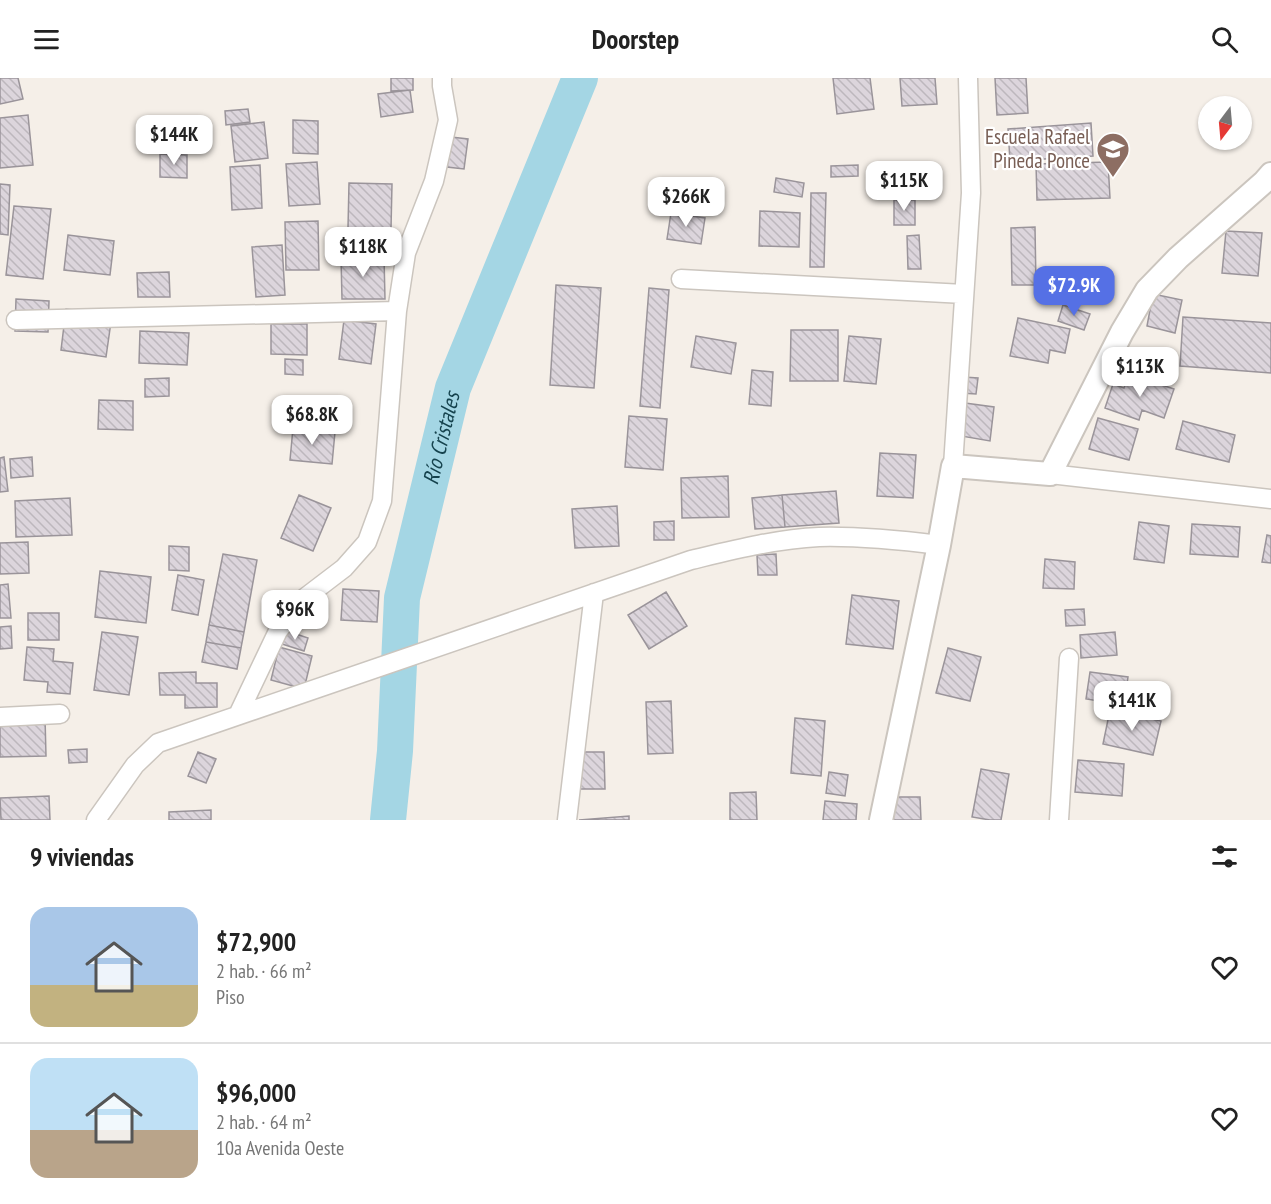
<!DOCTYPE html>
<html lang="es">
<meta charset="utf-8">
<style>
:root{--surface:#fff;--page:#f2f2f2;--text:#222;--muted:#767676;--line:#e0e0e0;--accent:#5570e5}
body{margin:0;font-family:"PT Sans Narrow",sans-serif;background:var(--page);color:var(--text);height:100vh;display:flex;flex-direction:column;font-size:22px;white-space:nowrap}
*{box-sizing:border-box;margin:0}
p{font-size:20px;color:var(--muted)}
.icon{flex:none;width:33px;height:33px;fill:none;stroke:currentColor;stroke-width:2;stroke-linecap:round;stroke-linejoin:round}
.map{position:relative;height:742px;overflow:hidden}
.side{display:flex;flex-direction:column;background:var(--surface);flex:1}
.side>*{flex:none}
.needle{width:39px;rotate:196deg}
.controls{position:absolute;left:1198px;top:18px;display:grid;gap:12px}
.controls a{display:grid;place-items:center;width:54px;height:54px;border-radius:50%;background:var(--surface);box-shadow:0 2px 4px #0004;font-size:30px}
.price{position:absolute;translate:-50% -51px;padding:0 14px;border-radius:12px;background:#fff;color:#222;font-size:20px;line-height:39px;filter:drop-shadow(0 2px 3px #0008)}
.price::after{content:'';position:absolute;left:50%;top:36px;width:18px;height:14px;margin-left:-9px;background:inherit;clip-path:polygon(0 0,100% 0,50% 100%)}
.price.selected{background:var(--accent);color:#fff}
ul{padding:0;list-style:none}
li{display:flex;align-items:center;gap:18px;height:150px;padding:0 30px}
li+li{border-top:2px solid var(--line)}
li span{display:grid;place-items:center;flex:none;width:168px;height:120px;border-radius:18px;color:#555}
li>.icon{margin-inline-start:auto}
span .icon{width:72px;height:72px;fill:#fffc;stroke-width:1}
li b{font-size:26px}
h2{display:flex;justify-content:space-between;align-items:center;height:72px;padding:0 30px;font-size:26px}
header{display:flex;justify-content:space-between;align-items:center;height:78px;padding:0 30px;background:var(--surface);font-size:27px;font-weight:700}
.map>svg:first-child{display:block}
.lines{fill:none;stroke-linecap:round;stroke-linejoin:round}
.river{stroke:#a4d6e4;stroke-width:36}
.building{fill:url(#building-back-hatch);stroke:#9a949a;stroke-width:1.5}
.minor-casing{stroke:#cbc5be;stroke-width:21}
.tertiary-casing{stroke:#cbc5be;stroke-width:26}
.minor{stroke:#fff;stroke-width:18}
.tertiary{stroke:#fff;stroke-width:22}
.labels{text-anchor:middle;stroke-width:4.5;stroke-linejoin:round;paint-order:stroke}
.education-label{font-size:21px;fill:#785e54;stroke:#fff;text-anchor:end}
.water-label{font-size:22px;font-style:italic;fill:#16434e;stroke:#fff}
</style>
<header><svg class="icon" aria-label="menu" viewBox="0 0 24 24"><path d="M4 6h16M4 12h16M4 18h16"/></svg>Doorstep<svg class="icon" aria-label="search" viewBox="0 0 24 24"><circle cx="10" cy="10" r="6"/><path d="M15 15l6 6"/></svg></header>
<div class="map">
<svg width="1271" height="742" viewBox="0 0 1271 742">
<defs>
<pattern id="building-back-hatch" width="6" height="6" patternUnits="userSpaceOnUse" patternTransform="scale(1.5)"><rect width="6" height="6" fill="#dcd5dc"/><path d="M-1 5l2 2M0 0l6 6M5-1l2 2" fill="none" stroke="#bdb7bd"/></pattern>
</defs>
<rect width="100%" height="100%" fill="#f5efe8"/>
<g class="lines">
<path class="river" id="s1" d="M 388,742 L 395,673 L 402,520 L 453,310 L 580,0"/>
</g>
<path class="building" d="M 0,0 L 18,0 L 23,21 L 0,26 Z
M 391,0 L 413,0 L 413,12 L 391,13 Z
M 833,0 L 870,0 L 874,31 L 837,36 Z
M 900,0 L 935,0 L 937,26 L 902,28 Z
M 995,0 L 1026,0 L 1028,35 L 997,37 Z
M 410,12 L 413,34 L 381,39 L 378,16 Z
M 248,31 L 250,44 L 226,47 L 225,33 Z
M 28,37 L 33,87 L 0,90 L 0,40 Z
M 293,42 L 318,43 L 318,76 L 293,75 Z
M 264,44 L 268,80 L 235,84 L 231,48 Z
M 1091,45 L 1093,78 L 1010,83 L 1008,51 Z
M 451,59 L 468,61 L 464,91 L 447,89 Z
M 160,76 L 187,77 L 187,100 L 160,99 Z
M 317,84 L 320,126 L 289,128 L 286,86 Z
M 1108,84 L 1110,120 L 1037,122 L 1036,86 Z
M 260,87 L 262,130 L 232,132 L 230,89 Z
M 858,87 L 858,98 L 831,99 L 831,88 Z
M 776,100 L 804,105 L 802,119 L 774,114 Z
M 349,105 L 392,106 L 391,151 L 348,150 Z
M 0,106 L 10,107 L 8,157 L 0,156 Z
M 811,115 L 826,115 L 824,189 L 810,189 Z
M 894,122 L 915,122 L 915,147 L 894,147 Z
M 14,128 L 51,131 L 43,201 L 6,197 Z
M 760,133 L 800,135 L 799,169 L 759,168 Z
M 671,135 L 705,140 L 701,166 L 667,161 Z
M 318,143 L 319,192 L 286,192 L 285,144 Z
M 1035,149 L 1036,207 L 1012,207 L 1011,150 Z
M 1226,153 L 1262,155 L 1258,198 L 1222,195 Z
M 68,157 L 114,163 L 110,197 L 64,192 Z
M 919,157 L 921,191 L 908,191 L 907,158 Z
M 282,167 L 285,217 L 256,219 L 252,169 Z
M 384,179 L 385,221 L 342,221 L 341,180 Z
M 1051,189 L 1075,189 L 1075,212 L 1051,212 Z
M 169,194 L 170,219 L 138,219 L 137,195 Z
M 556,207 L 601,210 L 594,310 L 550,307 Z
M 649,210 L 669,212 L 660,330 L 640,328 Z
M 1153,216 L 1182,222 L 1175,255 L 1147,248 Z
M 16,221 L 49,223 L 48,254 L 15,253 Z
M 1063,227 L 1090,236 L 1084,252 L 1058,243 Z
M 66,231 L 112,237 L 106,279 L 61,272 Z
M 1183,239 L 1271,245 L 1271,295 L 1180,288 Z
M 1018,240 L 1070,251 L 1065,275 L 1050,272 L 1048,285 L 1010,278 Z
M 344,242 L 376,246 L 371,286 L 339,281 Z
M 271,246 L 307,246 L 307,277 L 271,276 Z
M 791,252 L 838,252 L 838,303 L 790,303 Z
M 140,253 L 189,255 L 187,287 L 139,285 Z
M 696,258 L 736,265 L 731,296 L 691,289 Z
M 849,258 L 881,261 L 876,306 L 844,303 Z
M 285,281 L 303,282 L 303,297 L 285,296 Z
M 752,292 L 773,294 L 771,328 L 749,326 Z
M 1129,296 L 1174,311 L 1164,340 L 1142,332 L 1139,342 L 1105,330 L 1113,306 L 1124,310 Z
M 963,299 L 978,300 L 976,316 L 961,315 Z
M 169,300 L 169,318 L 145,319 L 145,301 Z
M 99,322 L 133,323 L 133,352 L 98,351 Z
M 965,325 L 994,329 L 990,363 L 961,358 Z
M 629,338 L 667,341 L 663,392 L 625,389 Z
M 1098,340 L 1138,351 L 1129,382 L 1089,371 Z
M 1183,343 L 1235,357 L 1229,384 L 1176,371 Z
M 293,350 L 335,354 L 332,386 L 290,382 Z
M 880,375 L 916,377 L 913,420 L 877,418 Z
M 4,379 L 8,413 L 0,414 L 0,380 Z
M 32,379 L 33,398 L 11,400 L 10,381 Z
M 728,398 L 729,439 L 682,440 L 681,400 Z
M 836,413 L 839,445 L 785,449 L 782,417 Z
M 299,417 L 331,430 L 313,473 L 281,460 Z
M 782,417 L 785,449 L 755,451 L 752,420 Z
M 70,420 L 72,457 L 16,459 L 15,423 Z
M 617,428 L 619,468 L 575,470 L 572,431 Z
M 674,443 L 674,462 L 654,462 L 654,444 Z
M 1139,444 L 1169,448 L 1164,485 L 1134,481 Z
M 1192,446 L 1240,449 L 1238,479 L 1190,476 Z
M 1267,457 L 1271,458 L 1271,485 L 1262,484 Z
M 28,464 L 29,495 L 0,496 L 0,465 Z
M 169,468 L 189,469 L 189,493 L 169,492 Z
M 223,476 L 257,482 L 244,554 L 209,547 Z
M 776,476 L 777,497 L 758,497 L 757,477 Z
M 1045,481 L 1075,484 L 1074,511 L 1043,510 Z
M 100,493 L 151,499 L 146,545 L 95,539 Z
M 178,497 L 204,502 L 198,537 L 172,532 Z
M 8,506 L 11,540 L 0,540 L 0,507 Z
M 343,511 L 379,513 L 377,544 L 341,542 Z
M 666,514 L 687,548 L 649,571 L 628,537 Z
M 852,517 L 899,523 L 893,571 L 846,566 Z
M 1084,531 L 1085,547 L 1066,548 L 1065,532 Z
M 28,535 L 59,535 L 59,562 L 28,562 Z
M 209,547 L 244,554 L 241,570 L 206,564 Z
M 11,548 L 12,570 L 0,571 L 0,549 Z
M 287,553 L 308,560 L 304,573 L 282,566 Z
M 102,554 L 138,559 L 129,617 L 94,612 Z
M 1115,554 L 1117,577 L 1081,580 L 1080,557 Z
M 206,564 L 241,570 L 237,591 L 202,584 Z
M 27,569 L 54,571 L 53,583 L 73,585 L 70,616 L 47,614 L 48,604 L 24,602 Z
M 279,569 L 312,578 L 304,611 L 271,602 Z
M 948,570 L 981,579 L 970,623 L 936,615 Z
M 196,594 L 196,605 L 217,605 L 217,629 L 185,630 L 185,617 L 160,617 L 159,595 Z
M 1090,594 L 1128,599 L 1124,627 L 1086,621 Z
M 671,623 L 673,675 L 648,676 L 646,624 Z
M 1110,632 L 1161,643 L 1153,677 L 1103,666 Z
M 45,639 L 46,678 L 0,679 L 0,640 Z
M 795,640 L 825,643 L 821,698 L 791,695 Z
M 87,671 L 87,684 L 69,685 L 68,672 Z
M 198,674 L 216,681 L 206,705 L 188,698 Z
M 575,674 L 604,674 L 605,711 L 575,711 Z
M 1078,682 L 1124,686 L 1122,718 L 1075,714 Z
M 981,691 L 1009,696 L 1001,742 L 990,742 L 972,739 Z
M 829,694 L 848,697 L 845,718 L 826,715 Z
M 756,714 L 757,742 L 730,742 L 730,715 Z
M 49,718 L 50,742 L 1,742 L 0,720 Z
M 891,719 L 920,719 L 921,742 L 892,742 Z
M 825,723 L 857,726 L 856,742 L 823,742 Z
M 211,732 L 211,742 L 169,742 L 169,734 Z
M 629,738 L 629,742 L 579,742 Z"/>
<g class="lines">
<defs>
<path id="minor" d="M 681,201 L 964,216
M 16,242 L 397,233
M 953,388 L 971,115 L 968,0
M 1050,396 L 1271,421
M 238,637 L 278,553 L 302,522 L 344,490 L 367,464 L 382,423 L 397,233 L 406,175 L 434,103 L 448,42 L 442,8 L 442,0
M 0,639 L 60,636
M 96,742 L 135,687 L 158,665 L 691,482 C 733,472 776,461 819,459 C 859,458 899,462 939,467
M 567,742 L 594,515
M 1059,742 L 1069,580"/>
<path id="tertiary" d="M 881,742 L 939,467 L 953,388 L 1050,396 L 1122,254 L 1147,212 L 1178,180 L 1264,104 L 1271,96"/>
</defs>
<use href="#minor" class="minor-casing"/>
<use href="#tertiary" class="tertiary-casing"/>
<use href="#minor" class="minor"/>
<use href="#tertiary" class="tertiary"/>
</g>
<defs>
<symbol id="school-pin" viewBox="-11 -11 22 30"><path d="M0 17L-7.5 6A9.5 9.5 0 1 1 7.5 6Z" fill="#8d6e63" stroke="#fff"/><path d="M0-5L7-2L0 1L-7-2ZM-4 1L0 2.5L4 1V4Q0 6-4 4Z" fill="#fff"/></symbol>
</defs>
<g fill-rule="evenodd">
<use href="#school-pin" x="1094" y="52" width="38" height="52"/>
</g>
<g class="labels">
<g class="education-label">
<text x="1090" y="66">Escuela Rafael<tspan x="1090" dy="24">Pineda Ponce</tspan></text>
</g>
<g class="water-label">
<text dy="8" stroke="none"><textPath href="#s1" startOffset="387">Río Cristales</textPath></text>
</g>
</g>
</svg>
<div class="controls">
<a><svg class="needle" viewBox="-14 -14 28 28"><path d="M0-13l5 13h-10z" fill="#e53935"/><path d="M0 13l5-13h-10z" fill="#767676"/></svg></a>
</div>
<b class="price" style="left:174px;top:88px">$144K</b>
<b class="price" style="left:904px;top:134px">$115K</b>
<b class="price" style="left:686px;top:150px">$266K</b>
<b class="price" style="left:363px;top:200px">$118K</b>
<b class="price selected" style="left:1074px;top:239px">$72.9K</b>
<b class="price" style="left:1140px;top:320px">$113K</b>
<b class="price" style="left:312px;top:368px">$68.8K</b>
<b class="price" style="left:295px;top:563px">$96K</b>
<b class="price" style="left:1132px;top:654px">$141K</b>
</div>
<section class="side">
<h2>9 viviendas<svg class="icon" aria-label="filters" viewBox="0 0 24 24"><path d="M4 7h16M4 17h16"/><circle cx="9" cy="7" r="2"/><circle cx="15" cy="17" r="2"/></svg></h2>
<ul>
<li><span style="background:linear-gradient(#a9c7e8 65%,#c2b280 0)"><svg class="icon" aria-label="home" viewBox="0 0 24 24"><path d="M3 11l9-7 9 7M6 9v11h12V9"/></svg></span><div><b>$72,900</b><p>2 hab. · 66 m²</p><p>Piso</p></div><svg class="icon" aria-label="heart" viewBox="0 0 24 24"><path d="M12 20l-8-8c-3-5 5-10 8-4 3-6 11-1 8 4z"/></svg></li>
<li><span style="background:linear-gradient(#bfe0f5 60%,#b9a48a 0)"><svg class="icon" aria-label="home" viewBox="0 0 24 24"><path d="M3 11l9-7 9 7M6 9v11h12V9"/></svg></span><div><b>$96,000</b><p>2 hab. · 64 m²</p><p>10a Avenida Oeste</p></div><svg class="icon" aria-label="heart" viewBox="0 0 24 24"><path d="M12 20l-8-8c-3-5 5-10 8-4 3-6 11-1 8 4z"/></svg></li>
</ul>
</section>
